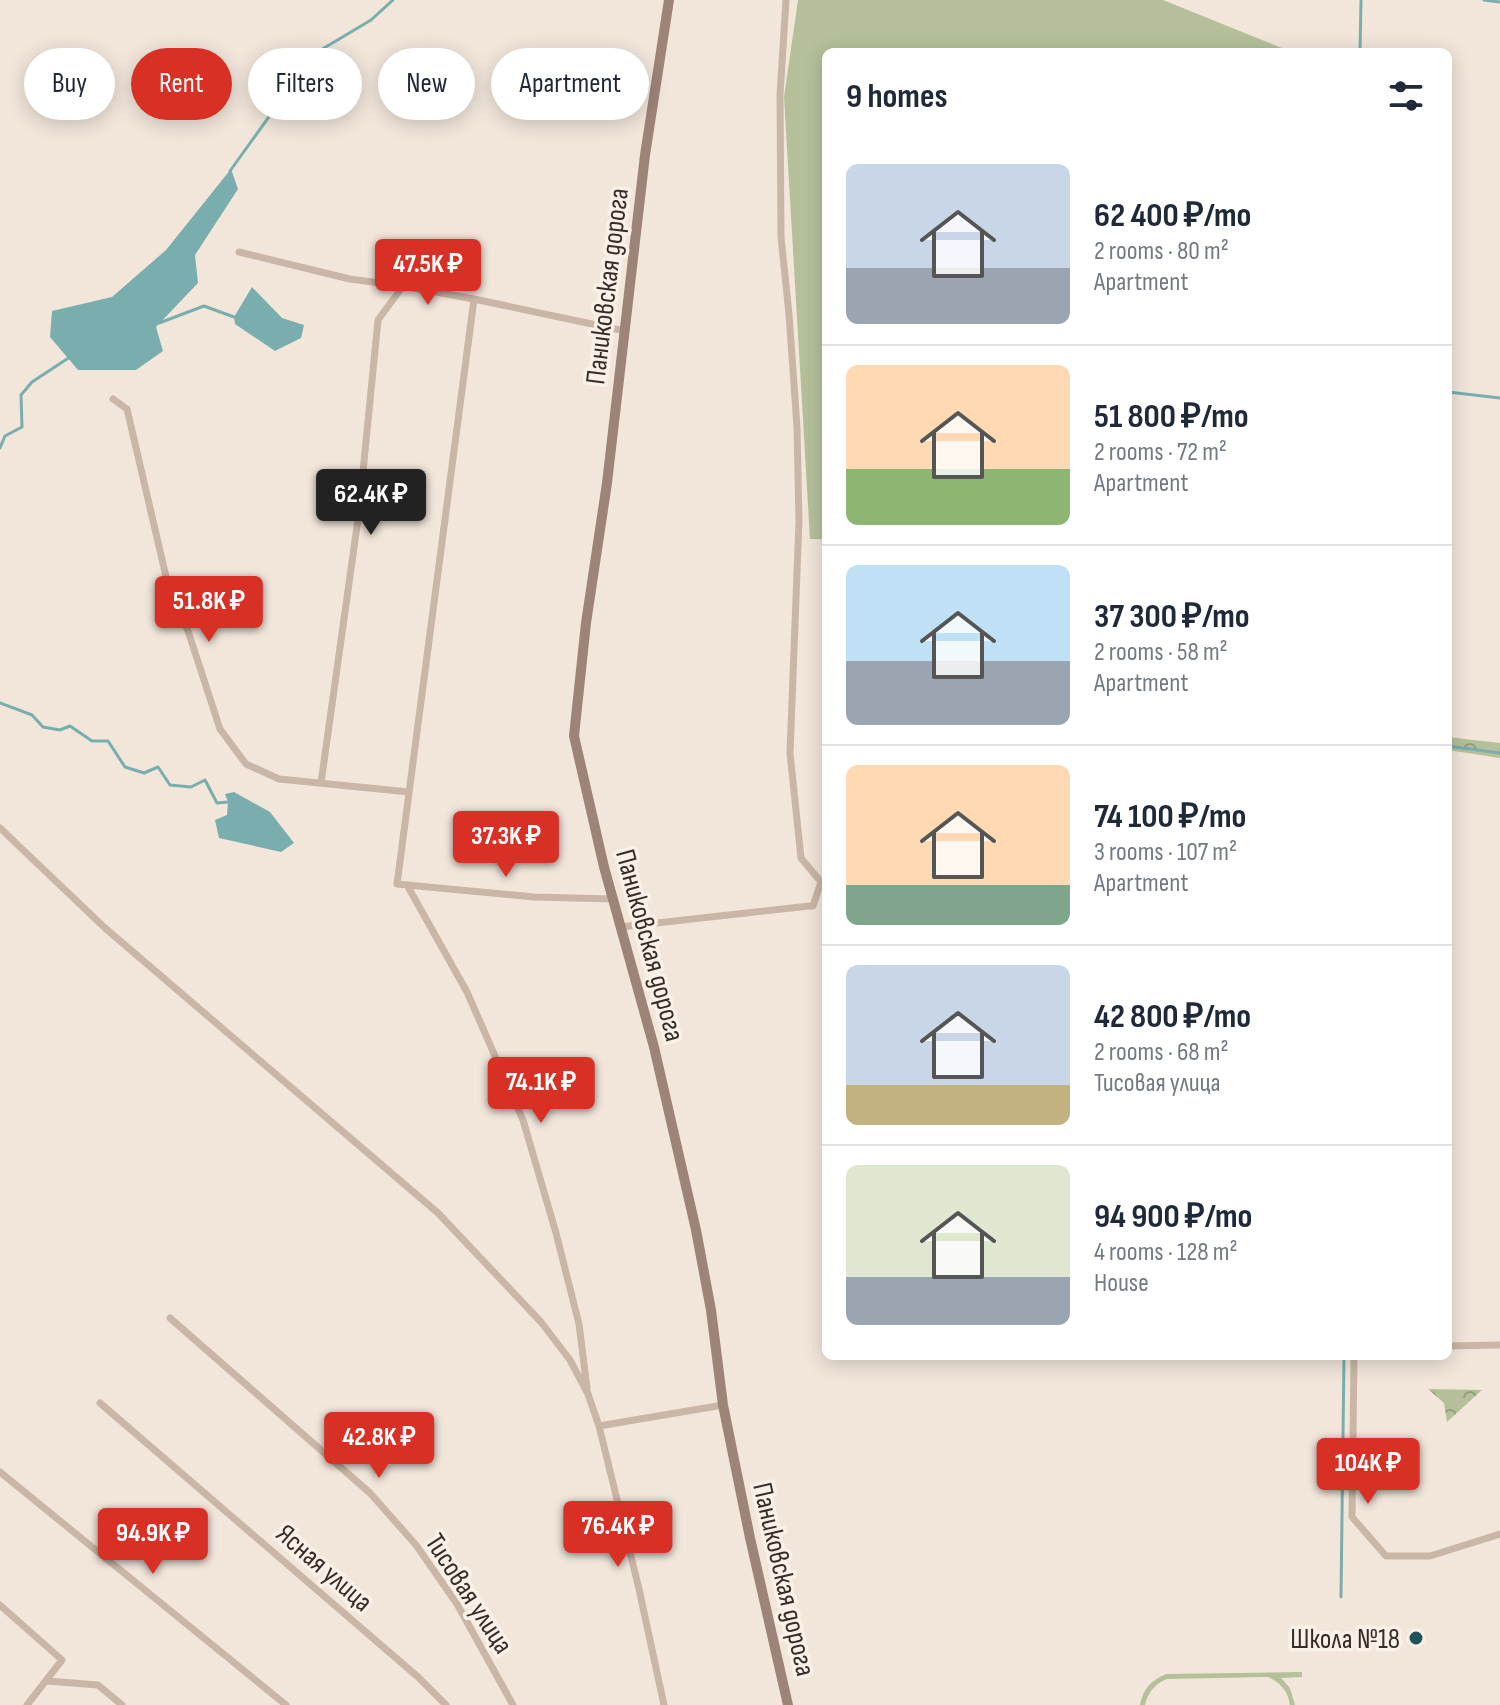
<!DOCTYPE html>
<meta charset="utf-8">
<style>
:root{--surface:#fff;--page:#f2f2f3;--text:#1f2937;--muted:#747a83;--line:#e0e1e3;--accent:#d93025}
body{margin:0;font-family:"Sofia Sans Condensed",sans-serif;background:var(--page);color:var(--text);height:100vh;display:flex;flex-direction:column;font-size:30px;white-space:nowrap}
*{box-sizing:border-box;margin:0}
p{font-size:26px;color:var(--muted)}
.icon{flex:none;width:44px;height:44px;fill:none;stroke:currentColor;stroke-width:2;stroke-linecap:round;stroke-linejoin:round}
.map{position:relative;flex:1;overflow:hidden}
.sheet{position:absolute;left:822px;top:48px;width:630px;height:1312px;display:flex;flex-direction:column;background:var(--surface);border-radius:12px;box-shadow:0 4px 20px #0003}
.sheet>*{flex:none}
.top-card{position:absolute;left:24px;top:48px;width:678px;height:72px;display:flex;gap:16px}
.price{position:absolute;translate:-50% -68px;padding:0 18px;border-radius:8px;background:var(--accent);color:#fff;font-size:26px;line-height:52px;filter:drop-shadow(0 2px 4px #0008)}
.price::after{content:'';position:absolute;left:50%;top:48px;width:24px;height:18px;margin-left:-12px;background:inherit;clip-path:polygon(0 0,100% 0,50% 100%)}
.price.current{background:#222;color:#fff}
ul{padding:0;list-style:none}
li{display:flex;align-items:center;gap:24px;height:200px;padding:0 24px}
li+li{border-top:2px solid var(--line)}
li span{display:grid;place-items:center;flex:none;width:224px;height:160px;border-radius:12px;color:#555}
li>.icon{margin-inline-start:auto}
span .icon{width:96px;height:96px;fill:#fffc;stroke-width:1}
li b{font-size:34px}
h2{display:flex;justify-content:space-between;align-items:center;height:96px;padding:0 24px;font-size:34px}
.tag{padding:0 28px;border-radius:36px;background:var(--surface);box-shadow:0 4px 20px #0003;font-size:28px;line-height:72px}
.tag.current{background:var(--accent);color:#fff}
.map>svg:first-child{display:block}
.green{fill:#b5c09b}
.forest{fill:url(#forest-crowns)}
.water{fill:#7aaeae}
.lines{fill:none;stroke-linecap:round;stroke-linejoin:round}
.stream{stroke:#7aaeae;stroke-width:3}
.street{stroke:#cab6a7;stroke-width:7}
.secondary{stroke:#9d8478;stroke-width:10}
.poi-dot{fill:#1d5557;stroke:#f9f0e7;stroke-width:3}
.labels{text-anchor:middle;stroke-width:7;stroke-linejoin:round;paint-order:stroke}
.street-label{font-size:28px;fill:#362c28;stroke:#f9f0e7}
.poi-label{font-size:28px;fill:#362c28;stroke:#f9f0e7;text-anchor:end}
</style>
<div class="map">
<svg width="1500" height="1705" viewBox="0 0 1500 1705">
<defs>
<pattern id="forest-crowns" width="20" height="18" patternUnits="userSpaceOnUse" patternTransform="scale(2)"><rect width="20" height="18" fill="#b5c09b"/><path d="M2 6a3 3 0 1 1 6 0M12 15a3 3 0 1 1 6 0" fill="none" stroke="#949c7e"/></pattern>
</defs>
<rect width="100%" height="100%" fill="#f2e6db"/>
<path class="green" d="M 798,0 L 1163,0 L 1292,52 L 826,52 L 826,539 L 810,539 L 784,97 Z
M 1302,1672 L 1302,1677 L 1281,1678 L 1290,1688 L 1295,1705 L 1290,1705 C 1288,1691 1281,1683 1268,1677 L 1167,1679 C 1155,1684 1148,1692 1145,1705 L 1140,1705 C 1143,1689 1151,1680 1166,1674 Z"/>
<path class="forest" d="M 1448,737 L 1500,743 L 1500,758 L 1448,750 Z
M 1428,1389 L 1482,1390 L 1447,1422 L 1444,1403 Z"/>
<path class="water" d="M 231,169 L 238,189 L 195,255 L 198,283 L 156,327 L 163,351 L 136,370 L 78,370 L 50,337 L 52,311 L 112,297 L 166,250 Z
M 252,287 L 282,318 L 304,325 L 301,338 L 275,351 L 235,324 L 234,317 Z
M 234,792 L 270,812 L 294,843 L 281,852 L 219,838 L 215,820 L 227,815 L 228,802 L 225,794 Z"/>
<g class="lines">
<path class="stream" d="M 1484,0 L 1500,2
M 1360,52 L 1361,0
M 230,171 L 314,54 L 371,20 L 393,0
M 159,323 L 204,306 L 234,317
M 1448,392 L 1500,398
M 0,448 L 5,436 L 22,427 L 21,395 L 32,382 L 70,357
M 0,703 L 32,715 L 43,727 L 60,730 L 70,726 L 92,741 L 108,741 L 125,767 L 144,773 L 158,767 L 170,785 L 191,787 L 205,780 L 217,803 L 228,802
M 1448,746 L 1500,753
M 1341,1597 L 1344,1356"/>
<path class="street" d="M 239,252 L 350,279 L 403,286 L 474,299 L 625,331
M 474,299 L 397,884 L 534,897 L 613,899
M 113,399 L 127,409 L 168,585 L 188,631 L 220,729 L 246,764 L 279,779 L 409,792
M 321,783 L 359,512 L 378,320 L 403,286
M 0,828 L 105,928 L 438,1213 L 541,1322 L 570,1360 L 588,1394 L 599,1426 L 723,1405
M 407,885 L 467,992 L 523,1120 L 556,1233 L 579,1324 L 587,1388
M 621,927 L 809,906 L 813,906 L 821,882 L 801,858 L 790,753 L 799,521 L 797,427 L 789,314 L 781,237 L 780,95 L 786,0
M 170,1318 L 370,1493 L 416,1545 L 457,1604 L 513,1705
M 1448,1346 L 1500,1345
M 1354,1356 L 1352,1517 L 1386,1556 L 1430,1556 L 1500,1534
M 100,1403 L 418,1677 L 446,1705
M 599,1426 L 639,1589 L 664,1705
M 0,1472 L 286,1705
M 0,1605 L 62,1660 L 27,1705
M 47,1681 L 98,1685 L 122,1705"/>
<path class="secondary" d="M 669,0 L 645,155 L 607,483 L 586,623 L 574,736 L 604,867 L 654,1047 L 696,1230 L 711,1310 L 723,1405 L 750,1538 L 788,1705"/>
</g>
<circle class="poi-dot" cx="1416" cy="1638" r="8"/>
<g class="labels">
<g class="street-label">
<text transform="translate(606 286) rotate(-83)" y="10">Паниковская дорога</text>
<text transform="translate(651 945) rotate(75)" y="10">Паниковская дорога</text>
<text transform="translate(325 1567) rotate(41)" y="10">Ясная улица</text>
<text transform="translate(785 1579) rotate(77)" y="10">Паниковская дорога</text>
<text transform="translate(470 1593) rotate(57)" y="10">Тисовая улица</text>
</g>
<g class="poi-label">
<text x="1400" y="1648">Школа №18</text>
</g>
</g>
</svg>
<b class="price" style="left:428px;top:307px">47.5K ₽</b>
<b class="price current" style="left:371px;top:537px">62.4K ₽</b>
<b class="price" style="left:209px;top:644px">51.8K ₽</b>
<b class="price" style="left:506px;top:879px">37.3K ₽</b>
<b class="price" style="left:541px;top:1125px">74.1K ₽</b>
<b class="price" style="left:379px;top:1480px">42.8K ₽</b>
<b class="price" style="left:1368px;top:1506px">104K ₽</b>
<b class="price" style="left:618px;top:1569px">76.4K ₽</b>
<b class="price" style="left:153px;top:1576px">94.9K ₽</b>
<div class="top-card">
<a class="tag">Buy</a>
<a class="tag current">Rent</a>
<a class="tag">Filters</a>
<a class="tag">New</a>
<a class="tag">Apartment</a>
</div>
<section class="sheet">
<h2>9 homes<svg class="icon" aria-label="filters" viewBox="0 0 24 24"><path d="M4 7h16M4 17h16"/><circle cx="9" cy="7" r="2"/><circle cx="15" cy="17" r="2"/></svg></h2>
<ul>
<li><span style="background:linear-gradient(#c9d6e8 65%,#9aa5b1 0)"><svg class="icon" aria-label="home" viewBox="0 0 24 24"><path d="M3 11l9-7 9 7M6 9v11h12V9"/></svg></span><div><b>62 400 ₽/mo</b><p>2 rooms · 80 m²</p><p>Apartment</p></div></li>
<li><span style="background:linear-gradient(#ffd9b3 65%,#8fb573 0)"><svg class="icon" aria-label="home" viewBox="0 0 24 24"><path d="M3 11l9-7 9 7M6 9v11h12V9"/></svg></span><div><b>51 800 ₽/mo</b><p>2 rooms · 72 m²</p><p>Apartment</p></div></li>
<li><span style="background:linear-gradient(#bfe0f5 60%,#9aa5b1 0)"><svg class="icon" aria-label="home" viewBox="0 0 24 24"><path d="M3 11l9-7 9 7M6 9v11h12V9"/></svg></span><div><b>37 300 ₽/mo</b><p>2 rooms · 58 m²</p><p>Apartment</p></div></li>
<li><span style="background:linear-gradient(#ffd9b3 75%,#7fa58c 0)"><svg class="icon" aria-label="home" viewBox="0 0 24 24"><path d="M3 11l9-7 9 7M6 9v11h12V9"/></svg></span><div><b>74 100 ₽/mo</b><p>3 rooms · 107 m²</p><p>Apartment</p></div></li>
<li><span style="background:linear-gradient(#c9d6e8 75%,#c2b280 0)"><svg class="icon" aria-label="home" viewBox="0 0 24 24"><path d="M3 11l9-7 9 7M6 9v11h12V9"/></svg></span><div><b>42 800 ₽/mo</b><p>2 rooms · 68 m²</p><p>Тисовая улица</p></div></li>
<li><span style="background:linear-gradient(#dfe7d0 70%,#9aa5b1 0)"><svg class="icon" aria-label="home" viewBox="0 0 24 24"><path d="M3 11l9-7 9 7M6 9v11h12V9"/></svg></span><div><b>94 900 ₽/mo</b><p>4 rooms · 128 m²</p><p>House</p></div></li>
</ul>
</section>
</div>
